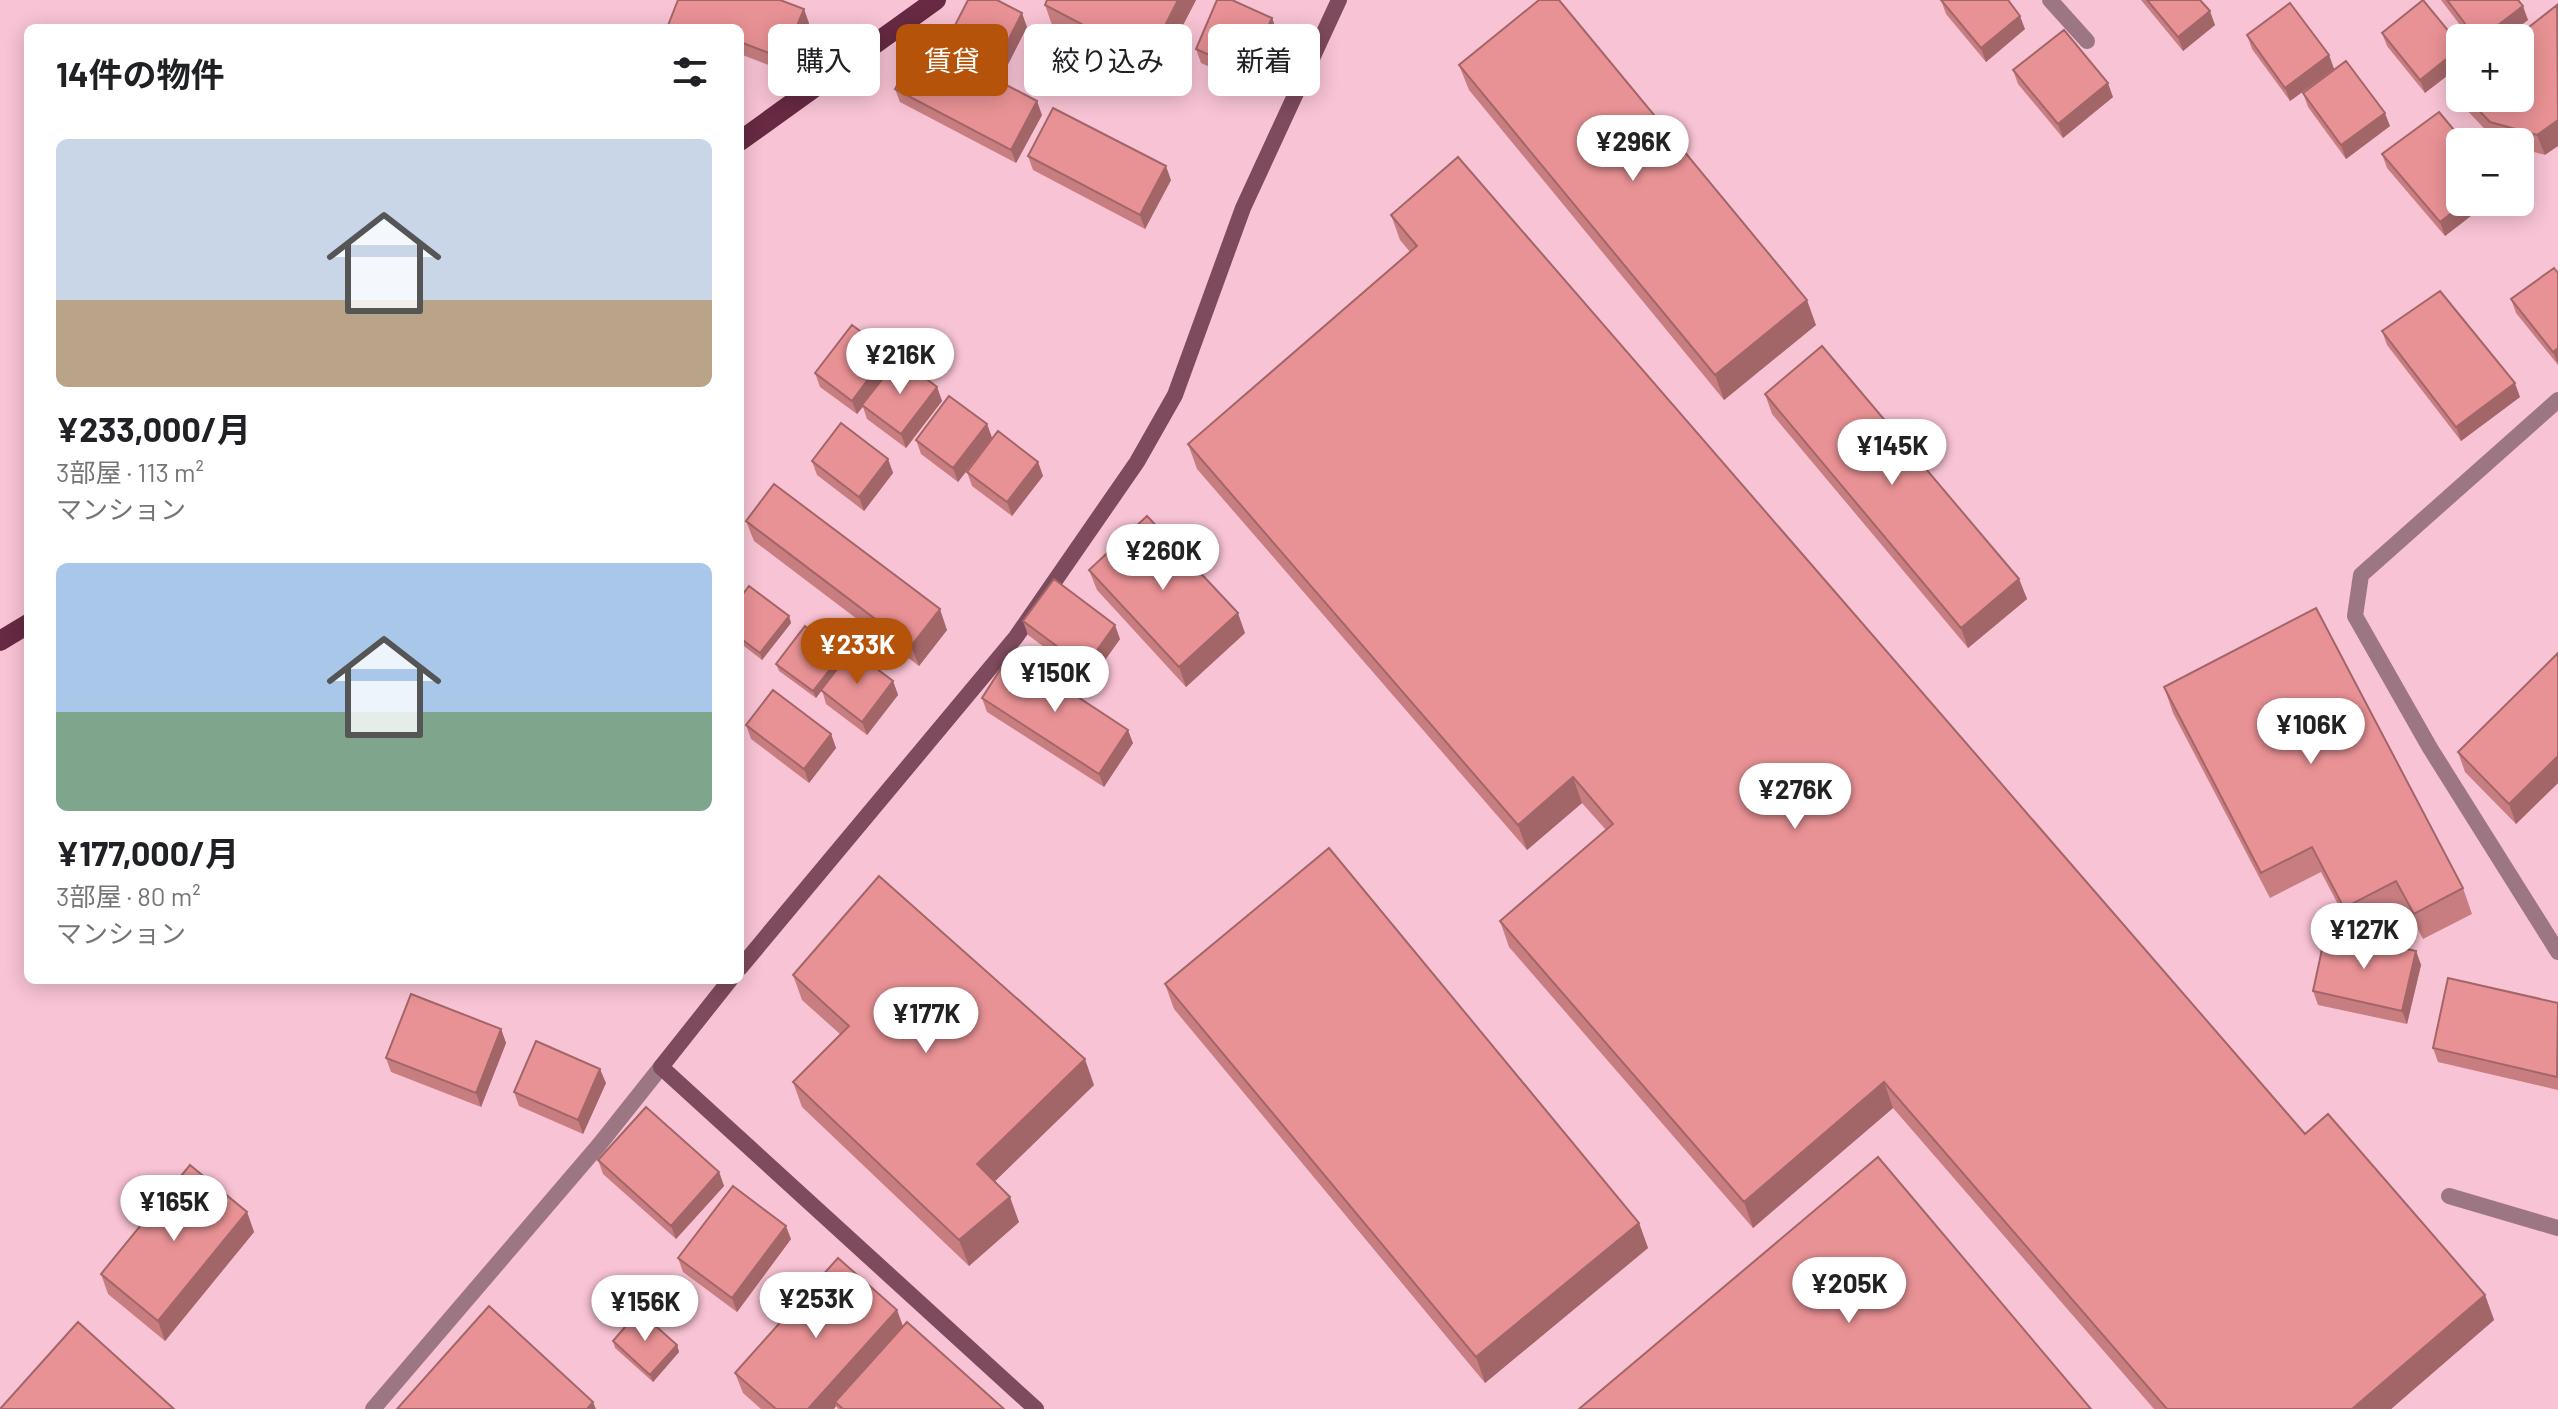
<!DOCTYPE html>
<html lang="ja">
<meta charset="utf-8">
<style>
:root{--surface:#fff;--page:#f6f6f6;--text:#202124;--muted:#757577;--accent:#b45309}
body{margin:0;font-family:Barlow,"Noto Sans JP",sans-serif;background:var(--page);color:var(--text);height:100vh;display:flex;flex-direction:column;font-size:30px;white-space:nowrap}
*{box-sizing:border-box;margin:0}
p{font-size:26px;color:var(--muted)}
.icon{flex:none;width:44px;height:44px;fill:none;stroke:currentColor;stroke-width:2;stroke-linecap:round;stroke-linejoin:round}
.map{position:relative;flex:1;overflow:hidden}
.panel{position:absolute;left:24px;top:24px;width:720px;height:960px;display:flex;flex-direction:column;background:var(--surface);border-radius:12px;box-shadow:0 4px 20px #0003}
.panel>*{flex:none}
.banner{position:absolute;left:768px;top:24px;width:760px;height:72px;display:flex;gap:16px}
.tools{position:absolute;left:2446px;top:24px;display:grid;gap:16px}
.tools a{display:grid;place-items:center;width:88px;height:88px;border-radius:12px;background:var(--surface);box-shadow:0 4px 20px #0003;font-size:40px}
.price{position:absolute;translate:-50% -68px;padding:0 18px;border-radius:28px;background:#fff;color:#222;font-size:26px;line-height:52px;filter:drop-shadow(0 2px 4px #0008)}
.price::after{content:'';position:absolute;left:50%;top:48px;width:24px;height:18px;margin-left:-12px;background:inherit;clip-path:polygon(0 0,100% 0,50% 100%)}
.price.active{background:var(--accent);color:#fff}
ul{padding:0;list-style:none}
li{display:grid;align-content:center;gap:16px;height:424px;padding:0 32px}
li span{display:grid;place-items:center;height:248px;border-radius:12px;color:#555}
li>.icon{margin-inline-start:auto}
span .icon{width:144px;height:144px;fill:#fffc;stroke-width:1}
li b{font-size:34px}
h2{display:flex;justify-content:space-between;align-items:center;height:96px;padding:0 32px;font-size:34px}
.chip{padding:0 28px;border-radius:12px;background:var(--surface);box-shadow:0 4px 20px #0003;font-size:28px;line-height:72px}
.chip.active{background:var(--accent);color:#fff}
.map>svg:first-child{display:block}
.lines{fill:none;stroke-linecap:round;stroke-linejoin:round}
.street{stroke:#9c7783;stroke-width:16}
.secondary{stroke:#7e4a5d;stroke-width:16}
.primary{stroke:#672a42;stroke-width:20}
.wall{fill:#c87e80}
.shaded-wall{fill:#a36668}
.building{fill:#e99295;stroke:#a36668;stroke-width:2}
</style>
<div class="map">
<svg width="2558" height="1409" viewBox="0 0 2558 1409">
<rect width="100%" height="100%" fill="#f8c3d4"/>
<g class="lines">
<path class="street" d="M 2050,0 L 2087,41
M 2558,400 L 2361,575 L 2355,616 L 2430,748 L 2558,952
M 2449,1196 L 2558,1228
M 373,1409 L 599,1145 L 661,1067"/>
<path class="secondary" d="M 740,968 L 1016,637 L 1137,462 L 1175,395 L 1243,208 L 1339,0
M 730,980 L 661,1067 L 1036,1409"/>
<path class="primary" d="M 740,141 L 936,0
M 0,641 L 28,624"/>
</g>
<path class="wall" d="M 1196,0 L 1155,79 L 1052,25 L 1045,5 Z
M 1941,0 L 2025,29 L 1986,62 L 1946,14 Z
M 2141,0 L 2200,0 L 2215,25 L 2183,51 Z
M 2441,0 L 2518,0 L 2528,20 L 2504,38 L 2470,38 Z
M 1272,18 L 1277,32 L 1252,86 L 1201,63 L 1196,49 Z
M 809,23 L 793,62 L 778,56 L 774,67 L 740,54 L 740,28 Z
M 1027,27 L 1003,74 L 955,49 L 950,35 Z
M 2382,33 L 2460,45 L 2425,93 L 2387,46 Z
M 2247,35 L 2329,55 L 2334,69 L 2290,101 L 2252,49 Z
M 2520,38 L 2545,155 L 2520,148 L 2520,142 L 2497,142 L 2462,105 L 2455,85 L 2460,81 L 2460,98 L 2520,98 Z
M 1459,65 L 1816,325 L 1724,400 L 1469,90 Z
M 2013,70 L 2113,97 L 2063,138 L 2018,84 Z
M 895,89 L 1042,115 L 1016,163 L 900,102 Z
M 2303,93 L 2390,126 L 2346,159 L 2308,107 Z
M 2382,154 L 2460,202 L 2489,202 L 2445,236 L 2387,168 Z
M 1028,156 L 1171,180 L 1145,229 L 1033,170 Z
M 1391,215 L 2305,1134 L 2485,1295 L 2494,1320 L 2391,1409 L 2154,1409 L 1893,1108 L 1753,1228 L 1509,947 L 1500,921 L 1606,830 L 1582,803 L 1527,850 L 1197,469 L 1188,444 L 1410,252 L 1400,240 Z
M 2558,273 L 2558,365 L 2516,313 L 2511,299 Z
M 2382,331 L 2520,397 L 2461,441 L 2387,345 Z
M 893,365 L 937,387 L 942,401 L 906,448 L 867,419 L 863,407 L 857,414 L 820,387 L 815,373 Z
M 1765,394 L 2019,579 L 2027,599 L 1968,648 L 1772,414 Z
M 987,424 L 992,438 L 958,482 L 921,454 L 916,440 Z
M 888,459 L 893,473 L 864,511 L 817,475 L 812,461 Z
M 1038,462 L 1043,476 L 1012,516 L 972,486 L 967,472 Z
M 746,521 L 947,630 L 919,666 L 754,541 Z
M 1089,570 L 1245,633 L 1186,687 L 1097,590 Z
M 740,598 L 789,616 L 791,623 L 762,660 L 740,643 Z
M 1023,621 L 1120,639 L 1090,681 L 1028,635 Z
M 2558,653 L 2558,783 L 2516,824 L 2465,772 L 2458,752 Z
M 842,654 L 844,660 L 893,681 L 898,695 L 867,735 L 826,704 L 822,690 L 816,698 L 779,671 L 776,664 Z
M 2164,687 L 2463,888 L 2472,914 L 2423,939 L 2406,907 L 2353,933 L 2321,872 L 2270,898 L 2173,713 Z
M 982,698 L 1133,743 L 1104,787 L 987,712 Z
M 746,725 L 831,734 L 836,748 L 809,783 L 751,739 Z
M 2416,951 L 2421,965 L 2407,1024 L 2318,1005 L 2313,991 Z
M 793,975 L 1094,1085 L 995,1181 L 1019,1222 L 969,1266 L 802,1107 L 793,1082 L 840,1034 L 802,1000 Z
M 1165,984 L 1639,1223 L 1648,1248 L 1485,1383 L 1174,1009 Z
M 2558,1003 L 2558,1090 L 2438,1062 L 2433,1048 Z
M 501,1029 L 506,1043 L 481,1107 L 391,1072 L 386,1058 Z
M 606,1083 L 583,1134 L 519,1106 L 514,1092 Z
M 598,1160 L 719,1172 L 724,1186 L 676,1239 L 603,1174 Z
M 247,1212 L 254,1232 L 165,1341 L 108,1294 L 101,1274 Z
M 791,1239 L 737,1312 L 683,1272 L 678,1258 Z
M 897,1310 L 903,1326 L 1004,1409 L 838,1409 L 836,1406 L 834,1409 L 761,1409 L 743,1393 L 735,1373 Z
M 613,1341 L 677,1345 L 679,1352 L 653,1382 L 615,1348 Z"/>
<path class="shaded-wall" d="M 1178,0 L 1196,0 L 1155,79 L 1148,59 Z
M 2523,6 L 2528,20 L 2504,38 L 2481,38 Z
M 804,9 L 809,23 L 793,62 L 788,48 Z
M 2210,11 L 2215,25 L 2183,51 L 2178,37 Z
M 1022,13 L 1027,27 L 1003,74 L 998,60 Z
M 2020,16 L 2025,29 L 1986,62 L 1981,48 Z
M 1272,18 L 1277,32 L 1252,86 L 1247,72 Z
M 773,42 L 778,56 L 774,67 L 769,53 Z
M 2460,48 L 2460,66 L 2425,93 L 2420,80 Z
M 2329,55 L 2334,69 L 2290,101 L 2285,88 Z
M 2108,83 L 2113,97 L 2063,138 L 2058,124 Z
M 1037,101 L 1042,115 L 1016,163 L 1011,150 Z
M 2385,113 L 2390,126 L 2346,159 L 2341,145 Z
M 2558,120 L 2558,146 L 2545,155 L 2537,135 Z
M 1166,166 L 1171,180 L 1145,229 L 1140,215 Z
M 2466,202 L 2489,202 L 2445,236 L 2440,222 Z
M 1807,300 L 1816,325 L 1724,400 L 1715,375 Z
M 2558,348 L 2558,364 L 2553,352 Z
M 888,352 L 893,366 L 857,414 L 852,401 Z
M 2515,383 L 2520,397 L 2461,441 L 2456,427 Z
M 937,387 L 942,401 L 906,448 L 901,434 Z
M 987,424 L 992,438 L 958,482 L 953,468 Z
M 888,459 L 893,473 L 864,511 L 859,497 Z
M 1038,462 L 1043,476 L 1012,516 L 1007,502 Z
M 2019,579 L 2027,599 L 1968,648 L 1961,628 Z
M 940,609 L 947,630 L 919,666 L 911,646 Z
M 1238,613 L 1245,633 L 1186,687 L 1179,667 Z
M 789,616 L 791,623 L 762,660 L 760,653 Z
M 1115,625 L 1120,639 L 1090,681 L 1085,667 Z
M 842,654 L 844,661 L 816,698 L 813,691 Z
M 893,681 L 898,695 L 867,735 L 862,722 Z
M 1128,730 L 1133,743 L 1104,787 L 1099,774 Z
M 831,734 L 836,748 L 809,783 L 804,769 Z
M 2558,756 L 2558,783 L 2516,824 L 2509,804 Z
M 1573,777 L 1582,803 L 1527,850 L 1518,825 Z
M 2416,951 L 2421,965 L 2407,1024 L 2402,1011 Z
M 501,1029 L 506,1043 L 481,1107 L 476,1093 Z
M 1085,1059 L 1094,1085 L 987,1189 L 977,1164 Z
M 600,1069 L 606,1083 L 583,1134 L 578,1120 Z
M 1884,1082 L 1893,1108 L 1753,1228 L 1744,1202 Z
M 719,1172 L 724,1186 L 676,1239 L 671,1226 Z
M 1010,1197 L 1019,1222 L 969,1266 L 959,1240 Z
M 247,1212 L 254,1232 L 165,1341 L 158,1321 Z
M 1639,1223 L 1648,1248 L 1485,1383 L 1476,1357 Z
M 786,1226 L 791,1239 L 737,1312 L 732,1298 Z
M 2485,1295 L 2494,1320 L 2391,1409 L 2352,1409 Z
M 897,1310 L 904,1330 L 835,1402 L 836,1406 L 834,1409 L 808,1409 Z
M 677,1345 L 679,1352 L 653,1382 L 650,1375 Z
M 593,1402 L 596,1409 L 587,1409 Z"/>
<path class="building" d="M 678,0 L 780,0 L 804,9 L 788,48 L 773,42 L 769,53 L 740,42 L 740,28 L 667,28 Z
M 968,0 L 997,0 L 1022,13 L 998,60 L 950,35 Z
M 1047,0 L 1178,0 L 1148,59 L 1045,5 Z
M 1217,0 L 1232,0 L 1272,18 L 1247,72 L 1196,49 Z
M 1539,0 L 1559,0 L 1807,300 L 1715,375 L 1459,65 Z
M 1941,0 L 2008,0 L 2020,16 L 1981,48 Z
M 2147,0 L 2200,0 L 2210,11 L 2178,37 Z
M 2423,0 L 2460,45 L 2460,48 L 2420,80 L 2382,33 Z
M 2447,0 L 2518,0 L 2523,6 L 2481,38 L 2476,38 Z
M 2290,3 L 2329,55 L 2285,88 L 2247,35 Z
M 2557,5 L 2558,120 L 2537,135 L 2490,122 L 2467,98 L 2520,98 L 2520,38 L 2515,38 Z
M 2064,30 L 2108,83 L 2058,124 L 2013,70 Z
M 921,40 L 1037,101 L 1011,150 L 895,89 Z
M 2346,61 L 2385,113 L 2341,145 L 2303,93 Z
M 2460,81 L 2460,90 L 2455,85 Z
M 1053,108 L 1166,166 L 1140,215 L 1028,156 Z
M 2439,112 L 2464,142 L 2460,142 L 2460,202 L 2466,202 L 2440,222 L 2382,154 Z
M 1458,157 L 2305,1134 L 2328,1114 L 2485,1295 L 2352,1409 L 2167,1409 L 1884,1082 L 1744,1202 L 1500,921 L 1613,824 L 1573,777 L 1518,825 L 1188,444 L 1417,246 L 1391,215 Z
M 2554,268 L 2558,273 L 2558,348 L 2553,352 L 2511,299 Z
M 2440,291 L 2515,383 L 2456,427 L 2382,331 Z
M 852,325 L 888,352 L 852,401 L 815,373 Z
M 1822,346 L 2019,579 L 1961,628 L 1765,394 Z
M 899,358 L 937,387 L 901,434 L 862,405 Z
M 949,396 L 987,424 L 953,468 L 916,440 Z
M 841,423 L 888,459 L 859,497 L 812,461 Z
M 998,431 L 1038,462 L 1007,502 L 967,472 Z
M 774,484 L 940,609 L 911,646 L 746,521 Z
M 1147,516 L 1238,613 L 1179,667 L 1089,570 Z
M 1054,579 L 1115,625 L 1085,667 L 1023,621 Z
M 749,586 L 789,616 L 760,653 L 740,638 L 740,598 Z
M 2316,608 L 2463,888 L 2414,914 L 2396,881 L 2344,908 L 2312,847 L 2261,873 L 2164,687 Z
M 805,626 L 842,654 L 813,691 L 776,664 Z
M 852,650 L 893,681 L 862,722 L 821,690 Z
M 1011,653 L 1128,730 L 1099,774 L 982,698 Z
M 2558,653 L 2558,756 L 2509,804 L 2458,752 Z
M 773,690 L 831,734 L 804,769 L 746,725 Z
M 1329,848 L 1639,1223 L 1476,1357 L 1165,984 Z
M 879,876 L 1085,1059 L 977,1164 L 1010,1197 L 959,1240 L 793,1082 L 849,1026 L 793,975 Z
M 2326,931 L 2416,951 L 2402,1011 L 2313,991 Z
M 2448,978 L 2558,1003 L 2557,1077 L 2433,1048 Z
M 411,994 L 501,1029 L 476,1093 L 386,1058 Z
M 536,1041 L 600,1069 L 578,1120 L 514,1092 Z
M 646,1107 L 719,1172 L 671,1226 L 598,1160 Z
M 1878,1157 L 2091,1409 L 1579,1409 Z
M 190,1165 L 247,1212 L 158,1321 L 101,1274 Z
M 733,1186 L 786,1226 L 732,1298 L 678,1258 Z
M 838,1258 L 897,1310 L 808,1409 L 776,1409 L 735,1373 Z
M 489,1306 L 593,1402 L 587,1409 L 397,1409 Z
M 639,1311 L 677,1345 L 650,1375 L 613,1341 Z
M 78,1322 L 174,1409 L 0,1409 Z
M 907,1322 L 1004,1409 L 843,1409 L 835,1402 Z"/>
</svg>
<div class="tools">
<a>+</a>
<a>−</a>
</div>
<b class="price" style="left:1633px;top:183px">¥296K</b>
<b class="price" style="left:900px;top:396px">¥216K</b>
<b class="price" style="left:1892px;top:487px">¥145K</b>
<b class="price" style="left:1163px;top:592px">¥260K</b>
<b class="price active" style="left:857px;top:686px">¥233K</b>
<b class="price" style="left:1055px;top:714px">¥150K</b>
<b class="price" style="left:2311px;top:766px">¥106K</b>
<b class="price" style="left:1795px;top:831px">¥276K</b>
<b class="price" style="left:2364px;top:971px">¥127K</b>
<b class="price" style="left:926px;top:1055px">¥177K</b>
<b class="price" style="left:174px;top:1243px">¥165K</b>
<b class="price" style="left:1849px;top:1325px">¥205K</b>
<b class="price" style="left:816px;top:1340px">¥253K</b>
<b class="price" style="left:645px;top:1343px">¥156K</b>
<div class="banner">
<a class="chip">購入</a>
<a class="chip active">賃貸</a>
<a class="chip">絞り込み</a>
<a class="chip">新着</a>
</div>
<section class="panel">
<h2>14件の物件<svg class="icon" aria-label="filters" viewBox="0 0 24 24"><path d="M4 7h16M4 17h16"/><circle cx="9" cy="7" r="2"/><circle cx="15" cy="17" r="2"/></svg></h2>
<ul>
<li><span style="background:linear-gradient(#c9d6e8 65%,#b9a48a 0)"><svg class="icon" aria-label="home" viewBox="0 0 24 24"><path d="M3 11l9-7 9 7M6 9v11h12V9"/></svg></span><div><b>¥233,000/月</b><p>3部屋 · 113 m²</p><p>マンション</p></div></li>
<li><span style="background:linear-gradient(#a9c7e8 60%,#7fa58c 0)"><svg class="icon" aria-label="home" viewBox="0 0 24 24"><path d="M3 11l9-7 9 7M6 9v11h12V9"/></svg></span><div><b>¥177,000/月</b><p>3部屋 · 80 m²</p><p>マンション</p></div></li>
</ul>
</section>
</div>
